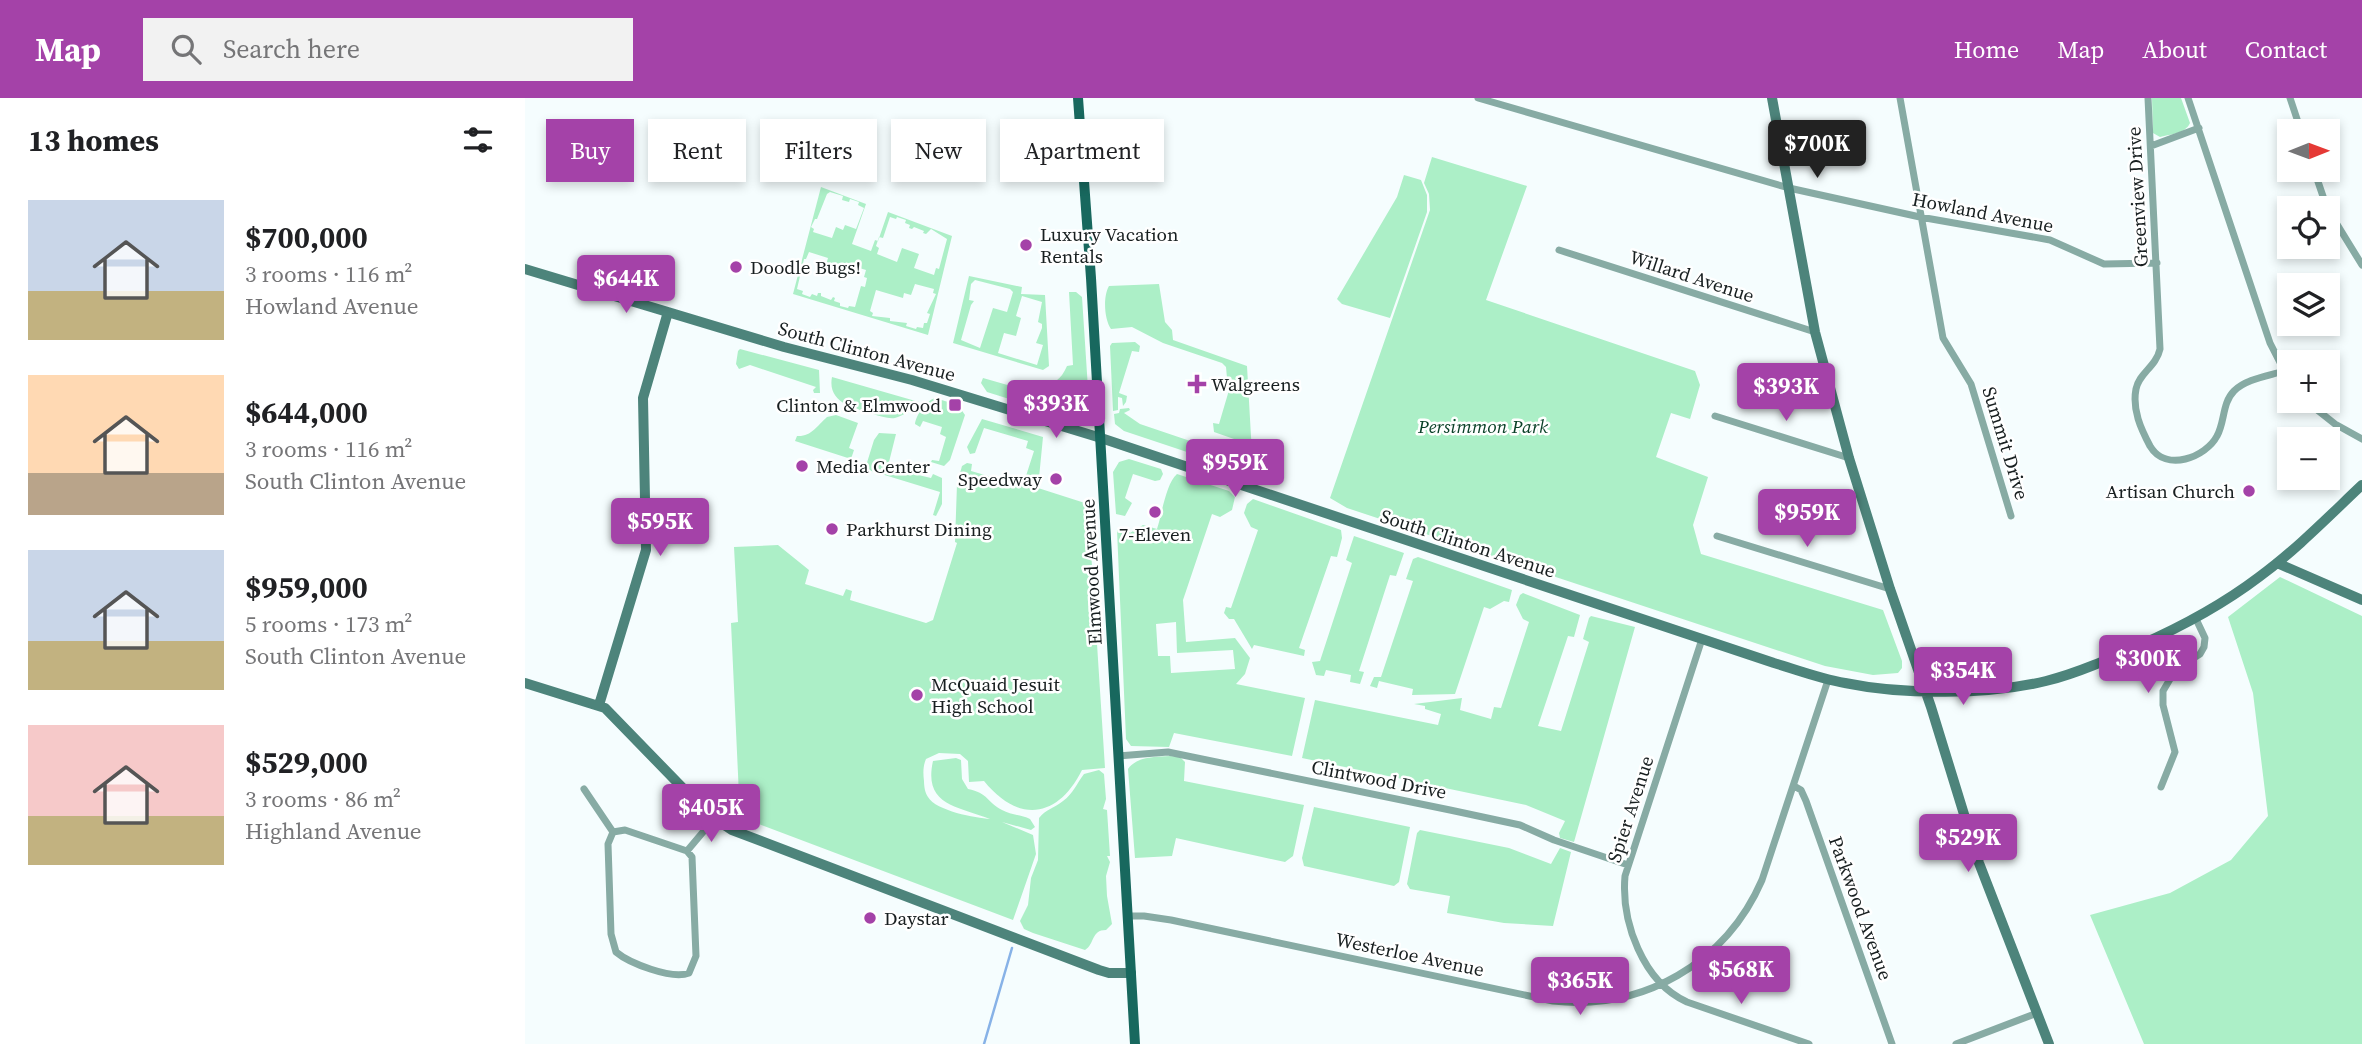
<!DOCTYPE html>
<meta charset="utf-8">
<style>
:root{--surface:#fff;--page:#f2f2f2;--text:#202124;--muted:#757577;--accent:#a442a8}
body{margin:0;font-family:"Source Serif 4",serif;background:var(--page);color:var(--text);height:100vh;display:flex;flex-direction:column;font-size:26px;white-space:nowrap}
*{box-sizing:border-box;margin:0}
p{font-size:23px;color:var(--muted)}
.icon{flex:none;width:38px;height:38px;fill:none;stroke:currentColor;stroke-width:2;stroke-linecap:round;stroke-linejoin:round}
.map{position:relative;flex:1;overflow:hidden}
.panel{display:flex;flex-direction:column;background:var(--surface);width:525px}
.panel>*{flex:none}
.guide{position:absolute;left:21px;top:21px;width:665px;height:63px;display:flex;gap:14px}
.needle{width:46px;rotate:89deg}
.tools{position:absolute;left:1752px;top:21px;display:grid;gap:14px}
.tools a{display:grid;place-items:center;width:63px;height:63px;border-radius:0px;background:var(--surface);box-shadow:0 4px 10px #0003;font-size:35px}
.price{position:absolute;translate:-50% -60px;padding:0 16px;border-radius:7px;background:var(--accent);color:#fff;font-size:23px;line-height:46px;filter:drop-shadow(0 2px 4px #0008)}
.price::after{content:'';position:absolute;left:50%;top:42px;width:21px;height:16px;margin-left:-10px;background:inherit;clip-path:polygon(0 0,100% 0,50% 100%)}
.price.current{background:#222;color:#fff}
ul{padding:0;list-style:none}
li{display:flex;align-items:center;gap:21px;height:175px;padding:0 28px}
li span{display:grid;place-items:center;flex:none;width:196px;height:140px;border-radius:0px;color:#555}
li>.icon{margin-inline-start:auto}
span .icon{width:84px;height:84px;fill:#fffc;stroke-width:1}
li b{font-size:30px}
h2{display:flex;justify-content:space-between;align-items:center;height:84px;padding:0 28px;font-size:30px}
.chip{padding:0 24px;border-radius:0px;background:var(--surface);box-shadow:0 4px 10px #0003;font-size:24px;line-height:63px}
.chip.current{background:var(--accent);color:#fff}
header{display:flex;align-items:center;gap:42px;box-sizing:border-box;height:98px;padding:0 35px;background:var(--accent);color:#fff}
header strong{font-size:33px}
nav{display:flex;gap:38px;margin-inline-start:auto;font-size:24px}
.search{width:490px;height:63px;background:var(--page);display:flex;align-items:center;gap:18px;box-sizing:border-box;padding:0 24px;border-radius:0px;color:var(--muted);font-size:26px}
main{display:flex;flex:1;min-height:0}
.map>svg:first-child{display:block}
.green{fill:#acefc7;fill-rule:evenodd}
.lines{fill:none;stroke-linecap:round;stroke-linejoin:round}
.stream{stroke:#87b2e7;stroke-width:2.5}
.street{stroke:#87aba4;stroke-width:7}
.secondary{stroke:#4d847b;stroke-width:10}
.primary{stroke:#18685e;stroke-width:10}
.poi-dot{fill:#a442a8;stroke:#fff;stroke-width:2.5}
.labels{text-anchor:middle;stroke-width:5;stroke-linejoin:round;paint-order:stroke}
.street-label{font-size:19px;fill:#181f20;stroke:#fff}
.poi-label{font-size:19px;fill:#181f20;stroke:#fff;text-anchor:start}
.park-label{font-size:19px;font-style:italic;fill:#0a4128;stroke:#fff}
</style>
<header>
<strong>Map</strong>
<div class="search"><svg class="icon" aria-label="search" viewBox="0 0 24 24"><circle cx="10" cy="10" r="6"/><path d="M15 15l6 6"/></svg>Search here</div>
<nav><a>Home</a><a>Map</a><a>About</a><a>Contact</a></nav>
</header>
<main>
<section class="panel">
<h2>13 homes<svg class="icon" aria-label="filters" viewBox="0 0 24 24"><path d="M4 7h16M4 17h16"/><circle cx="9" cy="7" r="2"/><circle cx="15" cy="17" r="2"/></svg></h2>
<ul>
<li><span style="background:linear-gradient(#c9d6e8 65%,#c2b280 0)"><svg class="icon" aria-label="home" viewBox="0 0 24 24"><path d="M3 11l9-7 9 7M6 9v11h12V9"/></svg></span><div><b>$700,000</b><p>3 rooms · 116 m²</p><p>Howland Avenue</p></div></li>
<li><span style="background:linear-gradient(#ffd9b3 70%,#b9a48a 0)"><svg class="icon" aria-label="home" viewBox="0 0 24 24"><path d="M3 11l9-7 9 7M6 9v11h12V9"/></svg></span><div><b>$644,000</b><p>3 rooms · 116 m²</p><p>South Clinton Avenue</p></div></li>
<li><span style="background:linear-gradient(#c9d6e8 65%,#c2b280 0)"><svg class="icon" aria-label="home" viewBox="0 0 24 24"><path d="M3 11l9-7 9 7M6 9v11h12V9"/></svg></span><div><b>$959,000</b><p>5 rooms · 173 m²</p><p>South Clinton Avenue</p></div></li>
<li><span style="background:linear-gradient(#f6c9c9 65%,#c2b280 0)"><svg class="icon" aria-label="home" viewBox="0 0 24 24"><path d="M3 11l9-7 9 7M6 9v11h12V9"/></svg></span><div><b>$529,000</b><p>3 rooms · 86 m²</p><p>Highland Avenue</p></div></li>
</ul>
</section>
<div class="map">
<svg width="1837" height="946" viewBox="0 0 1837 946">
<rect width="100%" height="100%" fill="#f5fdfe"/>
<path class="green" d="M 1627,0 L 1656,0 L 1665,25 C 1660,36 1646,36 1635,39 L 1628,35 Z
M 907,59 L 1002,88 L 961,202 L 1170,273 L 1175,287 L 1165,321 L 1146,315 L 1131,359 L 1183,379 L 1168,427 L 1176,456 L 1358,512 L 1377,563 L 1377,570 L 1373,575 L 1348,577 L 1300,568 L 822,410 L 805,400 L 905,112 L 904,96 L 899,85 Z
M 879,77 L 896,82 L 902,97 L 902,114 L 865,220 L 817,206 L 812,201 L 872,99 Z
M 296,89 L 341,106 L 327,146 L 346,153 L 350,142 L 353,143 L 363,114 L 427,138 L 403,237 L 268,196 ZM 305,94 L 318,98 L 317,102 L 324,104 L 325,101 L 334,104 L 333,107 L 339,110 L 331,131 L 320,127 L 318,132 L 311,129 L 307,140 L 288,134 L 289,131 L 286,129 L 290,121 L 292,121 L 302,96 ZM 365,119 L 371,121 L 372,119 L 381,122 L 380,125 L 385,127 L 384,130 L 387,131 L 389,129 L 399,133 L 398,135 L 401,136 L 406,131 L 422,141 L 414,171 L 411,170 L 409,177 L 389,170 L 394,156 L 377,150 L 372,164 L 352,156 L 354,150 L 351,148 L 354,139 L 358,140 ZM 284,154 L 303,160 L 299,174 L 317,180 L 321,166 L 341,172 L 339,179 L 342,180 L 340,189 L 336,188 L 330,209 L 324,208 L 323,210 L 315,208 L 315,205 L 309,203 L 310,200 L 308,199 L 306,202 L 296,198 L 296,195 L 293,195 L 292,198 L 287,196 L 285,199 L 277,196 L 278,193 L 272,191 L 279,161 L 281,161 ZM 390,186 L 409,191 L 408,195 L 411,196 L 402,215 L 405,216 L 402,225 L 399,225 L 398,230 L 392,229 L 391,231 L 381,228 L 382,225 L 365,223 L 365,220 L 347,218 L 348,215 L 345,213 L 351,192 L 378,200 L 379,195 L 386,197 Z
M 444,178 L 497,189 L 496,196 L 520,197 L 524,268 L 518,272 L 428,245 ZM 450,182 L 485,191 L 488,194 L 482,214 L 468,210 L 455,250 L 436,242 L 446,207 L 449,203 L 444,202 L 446,186 ZM 497,198 L 517,204 L 513,224 L 517,226 L 517,230 L 511,245 L 518,247 L 512,267 L 473,255 L 479,235 L 491,238 L 496,220 L 491,218 Z
M 634,186 L 640,224 L 647,232 L 648,242 L 722,268 L 727,356 L 742,356 L 747,359 L 749,364 L 742,384 L 715,373 C 713,365 720,358 719,350 L 709,341 L 689,334 L 688,325 L 694,326 L 707,282 L 702,280 L 701,269 L 697,265 L 638,245 L 607,229 L 586,231 C 579,221 578,198 584,188 Z
M 544,194 L 551,194 L 557,199 L 564,306 L 561,314 L 552,319 L 541,319 L 462,294 L 456,285 L 458,280 L 511,295 L 513,288 C 528,287 536,282 542,268 L 548,267 Z
M 610,244 L 615,248 L 614,254 L 607,253 L 594,295 L 602,298 L 601,304 L 598,308 L 597,300 L 593,299 L 593,312 L 588,313 L 585,248 L 587,245 Z
M 215,251 L 294,272 L 295,295 L 289,295 L 288,292 L 291,289 L 225,267 L 214,271 L 211,266 L 213,253 Z
M 307,279 L 394,304 C 387,311 380,317 370,320 C 363,321 355,318 348,316 C 329,310 302,305 307,279 Z
M 410,300 L 433,307 L 440,317 L 425,362 L 419,368 L 406,364 L 407,362 L 414,363 L 421,339 L 415,336 L 417,329 L 398,323 L 395,329 L 390,326 C 391,317 401,303 410,300 Z
M 604,310 L 605,312 L 599,315 L 615,326 L 677,347 L 679,342 L 694,347 L 700,354 L 700,363 L 683,361 L 599,333 L 590,326 L 589,316 L 594,315 L 595,311 Z
M 311,317 L 333,325 L 324,350 L 329,352 L 326,361 L 270,343 L 272,338 C 286,339 292,328 302,319 Z
M 457,321 L 518,339 L 513,390 L 563,406 L 580,670 L 557,672 C 533,720 494,726 459,683 L 444,684 L 443,663 L 435,656 L 414,655 L 401,661 C 398,668 398,675 399,683 C 399,688 400,695 403,699 C 411,713 451,720 465,721 C 433,708 398,708 408,663 L 431,660 L 436,662 L 437,681 L 443,691 C 463,695 462,704 477,712 C 486,717 497,717 505,721 L 510,729 L 506,732 L 477,724 L 508,737 L 511,756 L 488,822 L 215,719 L 206,525 L 213,524 L 209,449 L 253,447 L 284,472 L 280,486 L 318,498 L 321,491 L 327,493 L 325,502 L 401,525 L 408,522 L 432,445 L 430,444 L 432,386 L 437,368 L 442,365 L 447,366 L 446,373 L 491,386 L 493,379 L 500,381 L 509,353 L 501,350 L 503,343 L 459,330 L 450,355 L 445,356 L 442,349 Z
M 354,335 L 371,336 L 364,364 L 373,367 L 372,372 L 406,380 L 408,376 L 417,380 L 417,406 L 411,418 L 408,417 L 415,394 L 340,371 L 349,342 Z
M 604,361 L 636,371 L 638,376 L 635,382 L 630,383 L 608,376 L 600,400 L 607,405 L 600,418 L 591,416 L 588,374 L 594,364 Z
M 652,376 L 704,393 L 710,399 L 707,412 L 695,419 L 687,416 L 658,502 L 661,544 L 710,540 L 725,560 L 720,576 L 711,586 L 780,600 L 767,658 L 649,635 L 644,649 L 606,648 L 601,641 L 592,432 L 601,430 L 605,435 L 618,427 L 632,431 C 637,416 641,385 652,376 ZM 651,524 L 652,555 L 708,552 L 710,571 L 646,575 L 645,558 L 633,558 L 631,526 Z
M 728,401 L 816,432 L 817,440 L 812,459 L 806,458 L 774,550 L 780,552 L 779,558 L 729,547 L 727,551 L 709,521 L 704,521 L 699,515 L 701,509 L 706,510 L 733,432 L 726,429 L 719,415 L 722,406 Z
M 829,438 L 879,455 L 871,478 L 865,477 L 834,573 L 839,574 L 835,586 L 825,584 L 826,577 L 801,572 L 799,578 L 791,577 L 787,564 L 795,563 L 827,465 L 821,462 Z
M 893,459 L 987,492 L 984,504 L 979,503 L 965,511 L 959,509 L 930,596 L 887,597 L 888,591 L 854,583 L 852,590 L 845,588 L 849,579 L 856,579 L 888,483 L 881,481 L 888,461 Z
M 1755,479 L 1837,518 L 1837,946 L 1619,946 L 1565,817 L 1645,795 L 1706,762 L 1743,718 L 1728,595 L 1703,519 Z
M 998,495 L 1055,517 L 1049,539 L 1043,538 L 1013,628 L 1036,633 L 1064,544 L 1058,541 L 1064,520 L 1066,518 L 1110,529 L 1049,744 L 1035,740 L 1034,735 L 1040,723 L 1001,707 L 777,660 L 790,602 L 913,627 L 916,616 L 900,611 L 900,608 L 889,606 L 937,600 L 935,612 L 966,621 L 969,609 L 976,610 L 1004,524 L 998,521 L 991,507 L 995,497 Z
M 645,658 L 655,659 L 660,664 L 659,683 L 779,707 L 768,758 L 760,764 L 651,740 L 647,758 L 610,760 L 603,671 C 612,658 631,659 645,658 Z
M 574,672 L 579,676 L 581,701 L 578,711 L 582,712 L 585,758 L 582,758 L 585,764 L 581,778 L 582,798 L 587,826 L 581,832 C 566,832 570,846 560,852 L 508,835 L 499,831 L 495,823 L 503,807 L 506,780 L 513,762 L 514,720 C 521,711 530,710 538,703 C 548,696 552,685 559,676 Z
M 789,709 L 885,729 L 874,784 L 869,788 L 779,768 L 777,760 Z
M 895,732 L 984,750 L 1026,766 L 1035,750 L 1046,754 L 1028,828 L 979,825 L 922,815 L 925,798 L 885,791 L 882,786 L 892,735 Z"/>
<g class="lines">
<path class="stream" d="M 459,946 L 487,850"/>
<path class="street" d="M 953,0 L 1264,90 L 1395,119 L 1525,142 L 1579,166 L 1632,165
M 1375,0 L 1418,240 L 1446,286 L 1486,418
M 1623,0 L 1635,251 C 1631,269 1614,275 1611,291 C 1607,312 1616,331 1625,348 C 1641,375 1681,359 1692,338 C 1700,324 1697,305 1709,293 C 1721,281 1743,278 1759,273
M 1663,0 L 1745,245 L 1764,282
M 1765,0 L 1776,33
M 1626,48 L 1674,30
M 1789,72 L 1802,110
M 1802,110 L 1837,167
M 1034,152 L 1290,234
M 1781,303 L 1810,326 L 1837,341
M 1190,318 L 1324,360
M 1192,438 L 1365,491
M 1177,541 L 1100,778 C 1096,824 1118,884 1162,904 L 1284,946
M 593,658 L 643,654 L 925,712 L 995,727 L 1029,742 L 1103,767
M 1269,688 L 1276,692 L 1281,703 L 1367,946
M 1636,689 L 1650,654 L 1638,607 L 1638,593 L 1651,571 L 1675,556 L 1679,549 L 1680,540 L 1671,521
M 59,691 L 88,734 L 83,746 L 86,836 L 91,854 C 104,865 147,882 164,875 L 171,858 L 167,759 L 162,753 L 100,732 L 88,734
M 162,753 L 189,721
M 603,818 L 619,818 L 646,822 L 1028,903 C 1118,913 1201,865 1237,782 L 1303,582
M 1431,946 L 1512,915"/>
<path class="secondary" d="M 1247,0 L 1290,234 L 1324,360 L 1365,491 L 1406,609 L 1454,765 L 1524,946
M 0,171 L 259,249 L 387,282 L 576,340 L 1249,565 C 1272,572 1296,581 1320,585 C 1378,597 1463,597 1521,583 C 1553,575 1584,561 1615,547 C 1658,528 1697,507 1734,479 C 1771,452 1804,418 1837,387
M 1752,465 L 1837,502
M 0,585 L 80,610 L 183,716 L 207,732 L 574,872 L 584,875 L 606,875
M 74,607 L 121,452 L 118,300 L 143,214"/>
<path class="primary" d="M 553,0 L 566,180 L 610,946"/>
</g>
<g class="poi-dot">
<circle cx="501" cy="147" r="7"/>
<circle cx="211" cy="169" r="7"/>
<path d="M668.5 275.5h7v7h7v7h-7v7h-7v-7h-7v-7h7z"/>
<rect x="423" y="300" width="14" height="14" rx="3.5"/>
<circle cx="277" cy="368" r="7"/>
<circle cx="531" cy="381" r="7"/>
<circle cx="1724" cy="393" r="7"/>
<circle cx="630" cy="414" r="7"/>
<circle cx="307" cy="431" r="7"/>
<circle cx="392" cy="597" r="7"/>
<circle cx="345" cy="820" r="7"/>
</g>
<g class="labels">
<g class="street-label">
<text transform="translate(1612 99) rotate(-93)" y="7">Greenview Drive</text>
<text transform="translate(1458 114) rotate(11)" y="7">Howland Avenue</text>
<text transform="translate(1167 178) rotate(18)" y="7">Willard Avenue</text>
<text transform="translate(342 253) rotate(15)" y="7">South Clinton Avenue</text>
<text transform="translate(1481 345) rotate(73)" y="7">Summit Drive</text>
<text transform="translate(943 445) rotate(18)" y="7">South Clinton Avenue</text>
<text transform="translate(566 474) rotate(-93)" y="7">Elmwood Avenue</text>
<text transform="translate(854 681) rotate(11)" y="7">Clintwood Drive</text>
<text transform="translate(1105 711) rotate(-72)" y="7">Spier Avenue</text>
<text transform="translate(1336 810) rotate(70)" y="7">Parkwood Avenue</text>
<text transform="translate(885 856) rotate(12)" y="7">Westerloe Avenue</text>
</g>
<g class="poi-label">
<text x="515" y="143">Luxury Vacation<tspan x="515" dy="22">Rentals</tspan></text>
<text x="225" y="176">Doodle Bugs!</text>
<text x="686" y="293">Walgreens</text>
<text x="416" y="314" text-anchor="end">Clinton &amp; Elmwood</text>
<text x="291" y="375">Media Center</text>
<text x="517" y="388" text-anchor="end">Speedway</text>
<text x="1710" y="400" text-anchor="end">Artisan Church</text>
<text x="321" y="438">Parkhurst Dining</text>
<text x="630" y="443" text-anchor="middle">7-Eleven</text>
<text x="406" y="593">McQuaid Jesuit<tspan x="406" dy="22">High School</tspan></text>
<text x="359" y="827">Daystar</text>
</g>
<g class="park-label">
<text x="958" y="335">Persimmon Park</text>
</g>
</g>
</svg>
<div class="tools">
<a><svg class="needle" viewBox="-14 -14 28 28"><path d="M0-13l5 13h-10z" fill="#e53935"/><path d="M0 13l5-13h-10z" fill="#757577"/></svg></a>
<a><svg class="icon" aria-label="locate" viewBox="0 0 24 24"><circle cx="12" cy="12" r="6"/><path d="M12 2v4M12 18v4M2 12h4M18 12h4"/></svg></a>
<a><svg class="icon" aria-label="layers" viewBox="0 0 24 24"><path d="M12 4l9 5-9 5-9-5zM3 14l9 5 9-5"/></svg></a>
<a>+</a>
<a>−</a>
</div>
<b class="price current" style="left:1292px;top:82px">$700K</b>
<b class="price" style="left:101px;top:217px">$644K</b>
<b class="price" style="left:1261px;top:325px">$393K</b>
<b class="price" style="left:531px;top:342px">$393K</b>
<b class="price" style="left:710px;top:401px">$959K</b>
<b class="price" style="left:1282px;top:451px">$959K</b>
<b class="price" style="left:135px;top:460px">$595K</b>
<b class="price" style="left:1623px;top:597px">$300K</b>
<b class="price" style="left:1438px;top:609px">$354K</b>
<b class="price" style="left:186px;top:746px">$405K</b>
<b class="price" style="left:1443px;top:776px">$529K</b>
<b class="price" style="left:1216px;top:908px">$568K</b>
<b class="price" style="left:1055px;top:919px">$365K</b>
<div class="guide">
<a class="chip current">Buy</a>
<a class="chip">Rent</a>
<a class="chip">Filters</a>
<a class="chip">New</a>
<a class="chip">Apartment</a>
</div>
</div>
</main>
